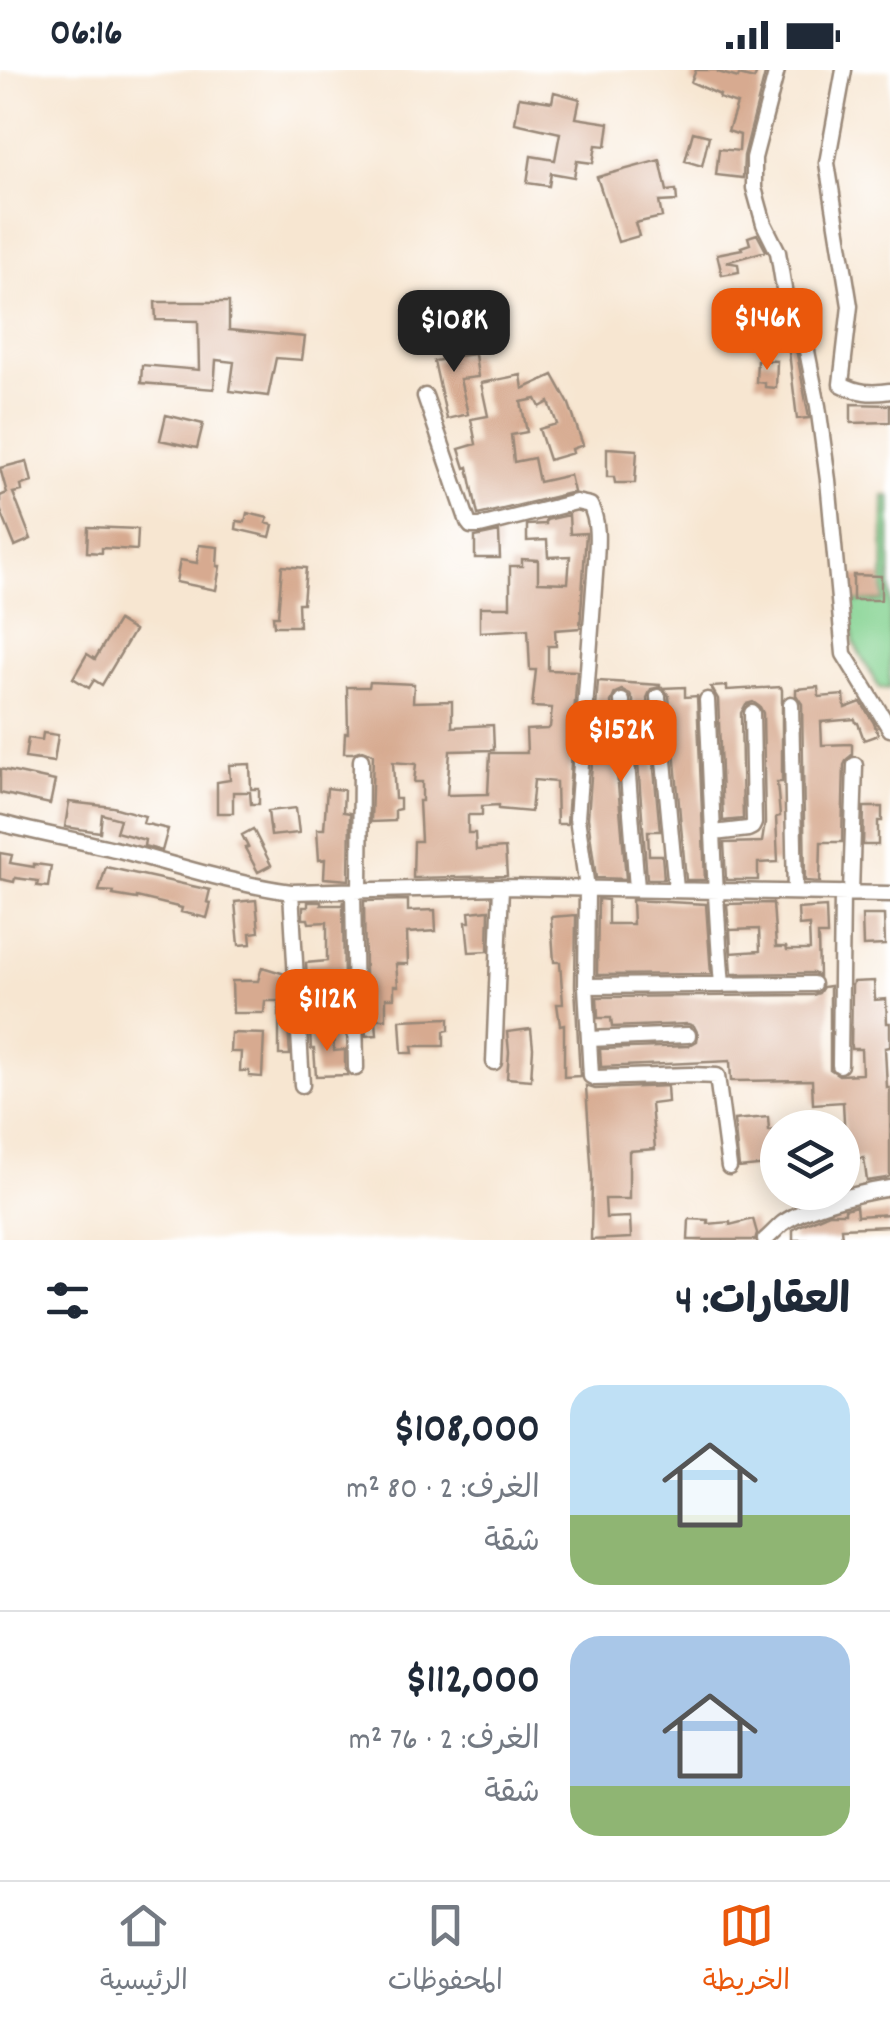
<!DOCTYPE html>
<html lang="ar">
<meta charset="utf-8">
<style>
:root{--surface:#fff;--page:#f6f6f7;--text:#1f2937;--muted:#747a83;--line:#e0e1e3;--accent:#ea580c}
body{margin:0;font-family:Dekko,"Playpen Sans Arabic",sans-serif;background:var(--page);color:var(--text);direction:rtl;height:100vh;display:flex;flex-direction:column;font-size:38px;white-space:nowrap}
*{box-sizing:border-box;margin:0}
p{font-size:32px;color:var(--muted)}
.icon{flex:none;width:55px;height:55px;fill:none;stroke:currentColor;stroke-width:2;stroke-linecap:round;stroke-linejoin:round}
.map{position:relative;height:1170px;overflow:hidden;direction:ltr}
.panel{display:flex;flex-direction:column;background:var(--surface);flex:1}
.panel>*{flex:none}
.tools{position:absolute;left:760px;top:1040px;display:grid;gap:20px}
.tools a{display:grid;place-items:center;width:100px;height:100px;border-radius:50%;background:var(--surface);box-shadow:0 5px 25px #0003;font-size:50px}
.price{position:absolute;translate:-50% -85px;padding:0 22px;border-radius:20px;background:var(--accent);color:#fff;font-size:32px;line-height:65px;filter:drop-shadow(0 2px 5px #0008)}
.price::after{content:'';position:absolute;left:50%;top:60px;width:30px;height:22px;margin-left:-15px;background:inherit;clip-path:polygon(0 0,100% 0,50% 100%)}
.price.on{background:#222;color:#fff}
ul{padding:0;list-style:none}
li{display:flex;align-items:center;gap:30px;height:250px;padding:0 40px}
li+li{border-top:2px solid var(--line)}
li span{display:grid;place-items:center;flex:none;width:280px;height:200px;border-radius:30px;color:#555}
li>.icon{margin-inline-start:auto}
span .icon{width:120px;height:120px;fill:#fffc;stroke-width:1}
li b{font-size:42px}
h2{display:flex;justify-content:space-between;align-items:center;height:120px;padding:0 40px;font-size:42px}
.status{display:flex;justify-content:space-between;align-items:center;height:70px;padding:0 50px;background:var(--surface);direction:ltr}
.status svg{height:28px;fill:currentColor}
.tab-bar{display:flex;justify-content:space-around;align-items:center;height:140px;border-top:2px solid var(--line);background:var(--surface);font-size:28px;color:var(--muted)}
.tab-bar a{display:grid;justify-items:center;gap:5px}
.tab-bar .on{color:var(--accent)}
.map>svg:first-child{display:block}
.green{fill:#85d392;stroke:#607e58;stroke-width:2.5}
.building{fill:#d7aa90;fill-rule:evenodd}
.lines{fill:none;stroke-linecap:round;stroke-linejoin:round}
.minor-casing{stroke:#998878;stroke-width:19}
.minor{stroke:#fff;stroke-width:14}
</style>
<div class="status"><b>06:16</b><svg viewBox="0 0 49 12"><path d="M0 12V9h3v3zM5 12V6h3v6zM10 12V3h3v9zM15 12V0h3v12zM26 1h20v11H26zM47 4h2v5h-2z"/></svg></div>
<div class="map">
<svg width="890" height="1170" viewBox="0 0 890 1170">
<rect width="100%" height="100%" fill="#fff"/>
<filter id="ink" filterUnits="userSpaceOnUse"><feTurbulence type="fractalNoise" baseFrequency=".01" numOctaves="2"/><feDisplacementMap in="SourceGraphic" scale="20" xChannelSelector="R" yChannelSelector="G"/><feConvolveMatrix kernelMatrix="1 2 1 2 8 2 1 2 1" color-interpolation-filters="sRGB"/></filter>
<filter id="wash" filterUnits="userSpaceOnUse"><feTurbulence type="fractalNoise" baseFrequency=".0048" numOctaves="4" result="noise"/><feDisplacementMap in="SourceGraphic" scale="40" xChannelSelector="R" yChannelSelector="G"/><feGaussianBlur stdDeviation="2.25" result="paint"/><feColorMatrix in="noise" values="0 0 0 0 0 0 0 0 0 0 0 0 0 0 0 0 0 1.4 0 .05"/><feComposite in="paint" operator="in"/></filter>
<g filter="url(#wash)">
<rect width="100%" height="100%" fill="#f7e6d1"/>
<path class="green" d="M 884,426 L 890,426 L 890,619 L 879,618 L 854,573 L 850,532 L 883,531 Z"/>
<g id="blocks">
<path class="building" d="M 696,0 L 718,0 L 718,2 L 738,8 L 739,5 L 754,9 L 758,0 L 766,0 L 744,86 L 743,108 L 716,105 L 719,79 L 739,81 L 740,65 L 728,61 L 737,34 L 719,28 L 720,25 L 691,12 Z
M 554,22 L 580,29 L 576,48 L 609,53 L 606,76 L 596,75 L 593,93 L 577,91 L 574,107 L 551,103 L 549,116 L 527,113 L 531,86 L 555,90 L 560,63 L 515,53 L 519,27 L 552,32 Z
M 693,62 L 709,66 L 702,96 L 685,91 Z
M 660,90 L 667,121 L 676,120 L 677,131 L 659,132 L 662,147 L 635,153 L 639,166 L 618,172 L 597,107 Z
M 757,164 L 766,181 L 726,192 L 738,194 L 739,202 L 722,205 L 717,184 L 742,179 L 741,177 L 750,174 L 748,167 Z
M 758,231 L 778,236 L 784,252 L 783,255 L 780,255 L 779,265 L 762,258 L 764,254 L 747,250 L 751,233 L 757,234 Z
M 155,232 L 229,232 L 229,260 L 305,267 L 302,290 L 276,288 L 268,326 L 230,321 L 234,292 L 216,290 L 214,319 L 141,313 L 142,295 L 199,300 L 198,251 L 156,250 Z
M 786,257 L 797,284 L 809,348 L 797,349 Z
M 454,263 L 457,286 L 475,284 L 478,307 L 460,309 L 468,344 L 447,349 L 434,291 L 441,290 L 438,264 Z
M 757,290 L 777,291 L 776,318 L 765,317 L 765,313 L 756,312 Z
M 521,305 L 523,319 L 553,305 L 569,334 L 583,375 L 572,379 L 573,383 L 549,390 L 539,359 L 557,354 L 549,332 L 540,337 L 536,329 L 521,332 L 527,362 L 511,365 L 514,392 L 534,388 L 539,412 L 570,405 L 574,422 L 478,445 L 468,397 L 465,398 L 459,379 L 476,374 L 471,349 L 488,346 L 481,313 Z
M 851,334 L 890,335 L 890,352 L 851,353 Z
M 166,345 L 203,354 L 197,378 L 160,370 Z
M 607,378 L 637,380 L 635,413 L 615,413 L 614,407 L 607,407 Z
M 27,391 L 32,412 L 21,415 L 22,421 L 13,423 L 31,469 L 15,476 L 0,439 L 0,426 L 7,423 L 0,398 Z
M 247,443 L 268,448 L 266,453 L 273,455 L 270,467 L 236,459 L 237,451 L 245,452 Z
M 569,445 L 570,464 L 586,463 L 580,558 L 555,560 L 556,576 L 548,576 L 548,600 L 577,601 L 567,754 L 557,754 L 556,712 L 534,710 L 531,742 L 499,739 L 499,735 L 482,736 L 482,745 L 468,745 L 468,763 L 475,763 L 476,780 L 505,778 L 507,806 L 413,808 L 414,771 L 421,771 L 419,731 L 422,731 L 422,712 L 414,712 L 416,694 L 393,692 L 395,729 L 400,729 L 400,739 L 395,740 L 395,751 L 371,752 L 373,684 L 362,680 L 353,683 L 344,683 L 345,663 L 348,663 L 347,617 L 369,617 L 370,612 L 414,614 L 413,632 L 452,631 L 452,657 L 493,655 L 494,680 L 450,681 L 447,725 L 488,724 L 490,683 L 527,683 L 526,660 L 548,659 L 550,657 L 552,638 L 532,637 L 536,600 L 530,600 L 528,559 L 480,562 L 480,537 L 510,537 L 510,496 L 522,496 L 522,489 L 538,490 L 538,512 L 568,513 L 570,486 L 548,487 L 547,470 L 527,471 L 527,455 L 546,454 L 546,450 Z
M 88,457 L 138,459 L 137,480 L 102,478 L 102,483 L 87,482 Z
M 499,462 L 500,488 L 475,488 L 475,467 Z
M 199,475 L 218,477 L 217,496 L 220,496 L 216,520 L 176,512 L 180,490 L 197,493 Z
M 282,496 L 306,498 L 303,533 L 298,533 L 299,556 L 274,556 L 273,546 L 278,546 Z
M 853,505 L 881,506 L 881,530 L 853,530 Z
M 118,551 L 134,561 L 102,615 L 94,610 L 89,618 L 73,608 L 87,584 L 95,589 Z
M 598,611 L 660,615 L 660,617 L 651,619 L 647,628 L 660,761 L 648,761 L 649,785 L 662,785 L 664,809 L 647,809 L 633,630 L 630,624 L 622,620 L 615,623 L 611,632 L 626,809 L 596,808 L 588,748 Z
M 727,616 L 727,620 L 781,617 L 782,620 L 782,712 L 777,712 L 780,746 L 776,747 L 778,792 L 758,793 L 758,810 L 726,810 L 724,773 L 762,772 L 765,753 L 763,643 L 760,637 L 753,632 L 746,634 L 741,643 L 743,749 L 723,751 L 718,629 L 711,617 Z
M 685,617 L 685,627 L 697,626 L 705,810 L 686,810 L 669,626 L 663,618 Z
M 818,617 L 819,627 L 844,625 L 845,638 L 861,632 L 874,653 L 878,665 L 864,670 L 858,653 L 856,653 L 855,649 L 821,652 L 822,675 L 852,674 L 852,685 L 847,689 L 844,695 L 842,772 L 821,772 L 820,812 L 805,811 L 802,634 L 796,625 L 796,619 Z
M 43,663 L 58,665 L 54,692 L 25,688 L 28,668 L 42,670 Z
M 250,694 L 251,719 L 259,719 L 259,734 L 251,734 L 250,722 L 233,722 L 233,743 L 217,743 L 217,712 L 230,710 L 229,695 Z
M 0,699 L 55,711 L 50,734 L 0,723 Z
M 327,718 L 344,720 L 343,742 L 350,743 L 349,810 L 324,808 L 325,789 L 319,790 L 317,759 L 324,759 Z
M 69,732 L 113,737 L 145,746 L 143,753 L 168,759 L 162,781 L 144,776 L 145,770 L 116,762 L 120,749 L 102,744 L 100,762 L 65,757 Z
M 864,737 L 882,737 L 882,751 L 878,751 L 878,775 L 863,775 Z
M 296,738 L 299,763 L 271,766 L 268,741 Z
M 253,759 L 271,795 L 258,802 L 245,778 L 248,777 L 242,765 Z
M 0,783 L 12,785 L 10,793 L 34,797 L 34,794 L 51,796 L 48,817 L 37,816 L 38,811 L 15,808 L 14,812 L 0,809 Z
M 106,797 L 210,820 L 207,832 L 211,833 L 207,848 L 181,842 L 182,838 L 137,827 L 137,829 L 113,825 L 114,822 L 99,821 Z
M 598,829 L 608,830 L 608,854 L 633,854 L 632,830 L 706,834 L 711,904 L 597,905 Z
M 256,830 L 259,862 L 250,863 L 251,874 L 239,875 L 235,832 Z
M 408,830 L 408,841 L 435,840 L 436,861 L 407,863 L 408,894 L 396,894 L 398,916 L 394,916 L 394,928 L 386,928 L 386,949 L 376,949 L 377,965 L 366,966 L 364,831 Z
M 343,831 L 344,923 L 323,924 L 323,909 L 307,909 L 306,893 L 327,891 L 327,852 L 309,853 L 308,849 L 303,849 L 303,837 L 308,837 L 308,832 L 321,832 L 321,835 L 342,835 Z
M 773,833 L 776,877 L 786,877 L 787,880 L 810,880 L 809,855 L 799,856 L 798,839 L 826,837 L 827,865 L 818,865 L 819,906 L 813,903 L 732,904 L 727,834 ZM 759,859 L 760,881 L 731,883 L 730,860 Z
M 489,840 L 488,881 L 469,882 L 466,852 L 470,852 L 469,842 Z
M 576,845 L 575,916 L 580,1006 L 564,1007 L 564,954 L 560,955 L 557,934 L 563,934 L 560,892 L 554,892 L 551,847 Z
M 862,845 L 884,845 L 885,875 L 863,876 Z
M 262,897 L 285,904 L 286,913 L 281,928 L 286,928 L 290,985 L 279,985 L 279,931 L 265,931 L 264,943 L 233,943 L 232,911 L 258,911 Z
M 874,911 L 875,930 L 886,929 L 887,953 L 890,953 L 890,977 L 885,978 L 887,1018 L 890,1018 L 890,1106 L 886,1108 L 867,1111 L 864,1088 L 846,1090 L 843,1032 L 813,1034 L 812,1010 L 731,1011 L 730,991 L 601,997 L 600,979 L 688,976 L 697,971 L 698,964 L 694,956 L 688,954 L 612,957 L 611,948 L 598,948 L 597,927 L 813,925 L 819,923 L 823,917 L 830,916 L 830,999 L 839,1005 L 862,1004 L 861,979 L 851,979 L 852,916 L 853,912 Z
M 449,948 L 449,960 L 444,961 L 444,976 L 412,976 L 413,983 L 402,983 L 400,950 Z
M 333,959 L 334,981 L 345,980 L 345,998 L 348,1005 L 316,1006 L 314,979 L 311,979 L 310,960 Z
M 531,959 L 533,978 L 531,1010 L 507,1008 L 509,982 L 507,962 Z
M 231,963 L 264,964 L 262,1007 L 249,1006 L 249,1001 L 240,1001 L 241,982 L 230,982 Z
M 586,1016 L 595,1019 L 667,1016 L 668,1032 L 651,1034 L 655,1079 L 629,1081 L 629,1129 L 605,1129 L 606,1148 L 630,1147 L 631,1168 L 591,1170 L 592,1108 Z
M 768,1047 L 769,1061 L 778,1060 L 778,1094 L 739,1098 L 734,1050 Z
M 856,1136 L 857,1146 L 890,1144 L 890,1156 L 841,1158 L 842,1168 L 835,1170 L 793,1170 L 793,1160 L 799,1156 L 829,1143 L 845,1143 L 845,1139 Z
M 689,1149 L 708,1150 L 708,1154 L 730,1152 L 730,1155 L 753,1149 L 757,1163 L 755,1170 L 688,1170 Z"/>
</g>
</g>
<g filter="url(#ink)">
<use href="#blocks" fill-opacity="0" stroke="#998878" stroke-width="2.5"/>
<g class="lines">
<defs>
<path id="minor" d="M 777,0 L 754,88 L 754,118 L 764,154 L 778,182 L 785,225 L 807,281 L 818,336 L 828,410 L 844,584 L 890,659
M 844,0 L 827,93 L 850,236 L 841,314 C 858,323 871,324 890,321
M 425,326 L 468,452 L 471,456 L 480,456 L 576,432 L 590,435 C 599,452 597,472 596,491 L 577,748 L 587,818 L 586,916 L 591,1006 L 595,1008 L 690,1005 L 717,1006 L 729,1097
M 658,627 L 676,819
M 707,630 C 712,725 714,820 722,915
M 622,631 L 637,818
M 791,634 L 795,822
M 0,753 C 41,764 82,771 123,781 C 179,796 234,814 291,822 L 501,817 L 890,824
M 714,763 L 748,759 L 752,757 L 754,753 L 752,643
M 353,821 L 356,998
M 360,821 L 361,690
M 291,822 L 302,1015
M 851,823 L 855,695
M 586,916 L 813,914
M 589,969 L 688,965
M 494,992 L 501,817
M 840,995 L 842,823
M 765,1170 C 771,1165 777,1158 783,1153 C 808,1135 859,1123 890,1118"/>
</defs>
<use href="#minor" class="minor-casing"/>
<use href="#minor" class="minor"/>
</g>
</g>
</svg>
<div class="tools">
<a><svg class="icon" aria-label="layers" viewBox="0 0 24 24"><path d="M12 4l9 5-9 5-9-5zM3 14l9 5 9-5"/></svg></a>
</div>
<b class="price" style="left:767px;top:303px">$146K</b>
<b class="price on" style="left:454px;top:305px">$108K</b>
<b class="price" style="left:621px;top:715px">$152K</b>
<b class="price" style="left:327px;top:984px">$112K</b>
</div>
<section class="panel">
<h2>العقارات: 4<svg class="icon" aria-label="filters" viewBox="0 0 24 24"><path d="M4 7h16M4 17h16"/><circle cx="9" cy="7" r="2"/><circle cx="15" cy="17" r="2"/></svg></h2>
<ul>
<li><span style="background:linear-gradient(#bfe0f5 65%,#8fb573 0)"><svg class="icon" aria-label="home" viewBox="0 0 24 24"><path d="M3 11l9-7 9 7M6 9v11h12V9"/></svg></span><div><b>$108,000</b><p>الغرف: 2 · 80 m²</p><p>شقة</p></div></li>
<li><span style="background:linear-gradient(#a9c7e8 75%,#8fb573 0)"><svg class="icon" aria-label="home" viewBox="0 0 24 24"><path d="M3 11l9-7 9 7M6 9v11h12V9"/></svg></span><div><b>$112,000</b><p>الغرف: 2 · 76 m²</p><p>شقة</p></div></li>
</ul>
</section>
<nav class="tab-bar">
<a class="on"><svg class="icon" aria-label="map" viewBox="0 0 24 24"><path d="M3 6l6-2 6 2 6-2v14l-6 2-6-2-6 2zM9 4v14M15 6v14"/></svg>الخريطة</a>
<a><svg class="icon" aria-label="saved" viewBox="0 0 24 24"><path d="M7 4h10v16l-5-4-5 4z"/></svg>المحفوظات</a>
<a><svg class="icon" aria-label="home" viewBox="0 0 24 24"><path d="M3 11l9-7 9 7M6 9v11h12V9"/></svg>الرئيسية</a>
</nav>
